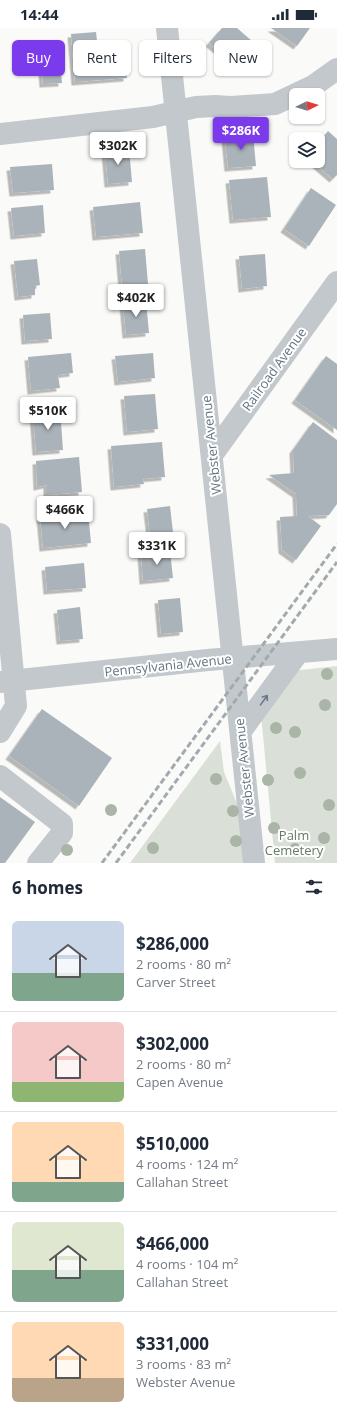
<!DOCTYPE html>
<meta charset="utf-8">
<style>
:root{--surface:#fff;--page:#f6f6f7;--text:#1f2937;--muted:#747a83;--line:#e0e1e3;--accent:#7c3aed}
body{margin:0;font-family:"Open Sans",sans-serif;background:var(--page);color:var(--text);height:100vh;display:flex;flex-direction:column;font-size:15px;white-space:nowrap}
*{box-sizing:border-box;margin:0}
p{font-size:13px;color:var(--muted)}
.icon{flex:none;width:22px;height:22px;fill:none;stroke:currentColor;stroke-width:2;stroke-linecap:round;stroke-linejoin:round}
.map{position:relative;height:835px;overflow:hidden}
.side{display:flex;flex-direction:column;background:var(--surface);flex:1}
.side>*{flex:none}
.banner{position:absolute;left:12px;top:12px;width:313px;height:36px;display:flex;gap:8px}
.needle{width:26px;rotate:85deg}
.tools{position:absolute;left:289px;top:60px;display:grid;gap:8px}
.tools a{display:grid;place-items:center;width:36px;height:36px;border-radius:6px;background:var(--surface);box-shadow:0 1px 3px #0004;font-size:20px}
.price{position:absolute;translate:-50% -34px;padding:0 9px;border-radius:4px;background:#fff;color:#222;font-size:13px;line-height:26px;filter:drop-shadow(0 1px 2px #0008)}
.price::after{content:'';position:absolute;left:50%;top:24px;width:12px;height:9px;margin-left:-6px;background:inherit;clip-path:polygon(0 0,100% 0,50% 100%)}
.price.active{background:var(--accent);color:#fff}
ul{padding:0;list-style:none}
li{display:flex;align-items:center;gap:12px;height:100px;padding:0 12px}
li+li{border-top:1px solid var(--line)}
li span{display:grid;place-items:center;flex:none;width:112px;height:80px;border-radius:6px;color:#555}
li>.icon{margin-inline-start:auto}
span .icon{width:48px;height:48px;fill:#fffc;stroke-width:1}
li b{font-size:17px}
h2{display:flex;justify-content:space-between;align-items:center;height:48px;padding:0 12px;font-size:17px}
.tag{padding:0 14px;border-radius:6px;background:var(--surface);box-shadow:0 1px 3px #0004;font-size:14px;line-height:36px}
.tag.active{background:var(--accent);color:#fff}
.status{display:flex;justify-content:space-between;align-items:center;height:28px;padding:0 20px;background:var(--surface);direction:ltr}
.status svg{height:11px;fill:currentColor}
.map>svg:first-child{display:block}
.green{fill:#dadfd7}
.building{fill:#aab3b9;filter:url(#shadow)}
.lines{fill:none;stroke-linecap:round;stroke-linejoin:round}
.minor{stroke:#c3c8cc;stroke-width:22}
.rail{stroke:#a2aab0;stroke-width:3;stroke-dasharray:6 3;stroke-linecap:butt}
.tree{fill:#aab4a7}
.oneway{stroke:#6a7a87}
.labels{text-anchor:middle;stroke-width:4;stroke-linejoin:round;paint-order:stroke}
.street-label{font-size:13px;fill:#657683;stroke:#fff}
.park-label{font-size:13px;fill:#687a64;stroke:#fff}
</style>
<div class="status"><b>14:44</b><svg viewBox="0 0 49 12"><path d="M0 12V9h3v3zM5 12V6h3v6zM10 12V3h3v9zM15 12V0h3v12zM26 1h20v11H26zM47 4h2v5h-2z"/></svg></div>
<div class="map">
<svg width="337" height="835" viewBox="0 0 337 835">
<defs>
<filter id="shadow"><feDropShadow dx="-3.5" dy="3.5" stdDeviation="0" flood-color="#0004"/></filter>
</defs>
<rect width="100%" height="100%" fill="#fafaf8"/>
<path class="green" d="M 337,638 L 337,835 L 275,835 L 261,686 L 291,643 Z
M 220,713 L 224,744 L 238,778 L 244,835 L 130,835 Z"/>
<path class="building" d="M 222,0 L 237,0 L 252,13 L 234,36 L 209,15 Z
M 271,0 L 310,0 L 297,18 Z
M 96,4 L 98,22 L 124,19 L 127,50 L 75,54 L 71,6 Z
M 58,15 L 62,55 L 43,56 L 40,17 Z
M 328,103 L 337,111 L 337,147 L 333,151 L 312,133 L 318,133 L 318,115 Z
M 253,106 L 256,138 L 228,140 L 225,109 Z
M 129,120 L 132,154 L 108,156 L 105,122 Z
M 52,136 L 54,162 L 13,165 L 10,139 Z
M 267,149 L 271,189 L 233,192 L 229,152 Z
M 311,160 L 336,177 L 309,218 L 284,201 Z
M 140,174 L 143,205 L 96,209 L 93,179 Z
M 43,177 L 45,205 L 14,208 L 11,180 Z
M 145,221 L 148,256 L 122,258 L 119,223 Z
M 265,226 L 267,258 L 242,261 L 239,228 Z
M 37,231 L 40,257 L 35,258 L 35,267 L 18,269 L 14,233 Z
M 146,273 L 149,305 L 126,307 L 123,275 Z
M 50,285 L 52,311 L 25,313 L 23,287 Z
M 71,325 L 73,345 L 58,347 L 60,360 L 31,363 L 28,329 Z
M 153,325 L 155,350 L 118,354 L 115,328 Z
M 326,328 L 337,336 L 337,402 L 295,372 Z
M 155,366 L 158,401 L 127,404 L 124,368 Z
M 60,381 L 63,422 L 36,424 L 33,384 Z
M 313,394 L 337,412 L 337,476 L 329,487 L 308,488 L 321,498 L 296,532 L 282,522 L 280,489 L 297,488 L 296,466 L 269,447 L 294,445 L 293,422 Z
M 162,414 L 165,449 L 143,451 L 144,456 L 114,459 L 111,418 Z
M 79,429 L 82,464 L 47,467 L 47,457 L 37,459 L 36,433 Z
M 170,478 L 173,504 L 150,506 L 147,481 Z
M 88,484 L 91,515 L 43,520 L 40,488 Z
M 170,523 L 173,550 L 143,553 L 141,525 Z
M 84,535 L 86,560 L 47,563 L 45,539 Z
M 180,570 L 183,604 L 161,606 L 158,572 Z
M 80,579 L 83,611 L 60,613 L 57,582 Z
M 42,681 L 112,730 L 79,778 L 9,728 Z
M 0,769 L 35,794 L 5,835 L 0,835 Z"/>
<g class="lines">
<path class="minor" d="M 167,0 L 254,835
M 0,106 L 153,89 L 196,79 L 215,78 L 231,79 L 275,76 L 313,58 L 337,41
M 212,427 L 337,254
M 0,506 L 16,678 L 0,704
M 0,654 L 208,632 L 337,621
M 241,703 L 298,625
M 0,748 L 62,796 L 62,805 L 38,835"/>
<path class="rail" d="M 102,835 L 337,516
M 116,835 L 337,534"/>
</g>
<g class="tree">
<circle cx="327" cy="646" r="6"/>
<circle cx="325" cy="677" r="6"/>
<circle cx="276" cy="700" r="6"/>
<circle cx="295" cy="704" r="6"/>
<circle cx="300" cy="745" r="6"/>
<circle cx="216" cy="751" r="6"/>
<circle cx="268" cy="752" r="6"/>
<circle cx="329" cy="777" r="6"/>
<circle cx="111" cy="782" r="6"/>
<circle cx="233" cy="783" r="6"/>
<circle cx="274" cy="800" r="6"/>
<circle cx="324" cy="810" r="6"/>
<circle cx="236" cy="813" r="6"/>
<circle cx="153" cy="820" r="6"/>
<circle cx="295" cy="821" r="6"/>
<circle cx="67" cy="822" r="6"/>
</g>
<defs><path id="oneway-shaft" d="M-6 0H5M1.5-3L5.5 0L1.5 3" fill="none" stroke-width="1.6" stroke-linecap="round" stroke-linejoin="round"/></defs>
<use class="oneway" href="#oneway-shaft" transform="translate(264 672) rotate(-54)"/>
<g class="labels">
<g class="street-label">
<text transform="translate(274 341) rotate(-54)" y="5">Railroad Avenue</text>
<text transform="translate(211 417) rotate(-96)" y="5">Webster Avenue</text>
<text transform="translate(168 637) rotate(-6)" y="5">Pennsylvania Avenue</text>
<text transform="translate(244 740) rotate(-96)" y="5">Webster Avenue</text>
</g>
<g class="park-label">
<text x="294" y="812">Palm<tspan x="294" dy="15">Cemetery</tspan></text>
</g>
</g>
</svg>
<div class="tools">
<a><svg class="needle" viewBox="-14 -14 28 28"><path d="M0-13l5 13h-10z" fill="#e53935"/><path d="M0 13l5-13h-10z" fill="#747a83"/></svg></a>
<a><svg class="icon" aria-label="layers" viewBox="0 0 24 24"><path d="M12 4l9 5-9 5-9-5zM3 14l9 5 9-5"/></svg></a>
</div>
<b class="price active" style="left:241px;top:123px">$286K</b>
<b class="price" style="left:118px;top:138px">$302K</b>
<b class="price" style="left:136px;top:290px">$402K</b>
<b class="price" style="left:48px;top:403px">$510K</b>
<b class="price" style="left:65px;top:502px">$466K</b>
<b class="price" style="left:157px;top:538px">$331K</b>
<div class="banner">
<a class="tag active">Buy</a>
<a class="tag">Rent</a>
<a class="tag">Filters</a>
<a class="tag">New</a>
</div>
</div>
<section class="side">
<h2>6 homes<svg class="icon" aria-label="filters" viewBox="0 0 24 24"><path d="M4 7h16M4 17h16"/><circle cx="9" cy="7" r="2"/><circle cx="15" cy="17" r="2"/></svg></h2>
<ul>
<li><span style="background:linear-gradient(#c9d6e8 65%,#7fa58c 0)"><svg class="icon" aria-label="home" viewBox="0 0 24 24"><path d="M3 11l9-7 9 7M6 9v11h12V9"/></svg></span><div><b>$286,000</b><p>2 rooms · 80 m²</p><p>Carver Street</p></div></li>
<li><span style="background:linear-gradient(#f6c9c9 75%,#8fb573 0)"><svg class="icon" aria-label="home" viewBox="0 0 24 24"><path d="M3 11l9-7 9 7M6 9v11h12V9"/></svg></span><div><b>$302,000</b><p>2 rooms · 80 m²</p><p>Capen Avenue</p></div></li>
<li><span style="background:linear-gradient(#ffd9b3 75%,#7fa58c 0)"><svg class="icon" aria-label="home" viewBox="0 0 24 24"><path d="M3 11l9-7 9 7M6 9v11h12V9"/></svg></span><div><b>$510,000</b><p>4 rooms · 124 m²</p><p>Callahan Street</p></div></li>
<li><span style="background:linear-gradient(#dfe7d0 60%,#7fa58c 0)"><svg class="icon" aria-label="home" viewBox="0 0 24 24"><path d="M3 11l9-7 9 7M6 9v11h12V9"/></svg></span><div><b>$466,000</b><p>4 rooms · 104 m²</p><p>Callahan Street</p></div></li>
<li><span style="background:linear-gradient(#ffd9b3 70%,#b9a48a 0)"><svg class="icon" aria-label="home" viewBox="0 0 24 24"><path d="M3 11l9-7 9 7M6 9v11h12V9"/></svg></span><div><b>$331,000</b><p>3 rooms · 83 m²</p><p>Webster Avenue</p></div></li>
</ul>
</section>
